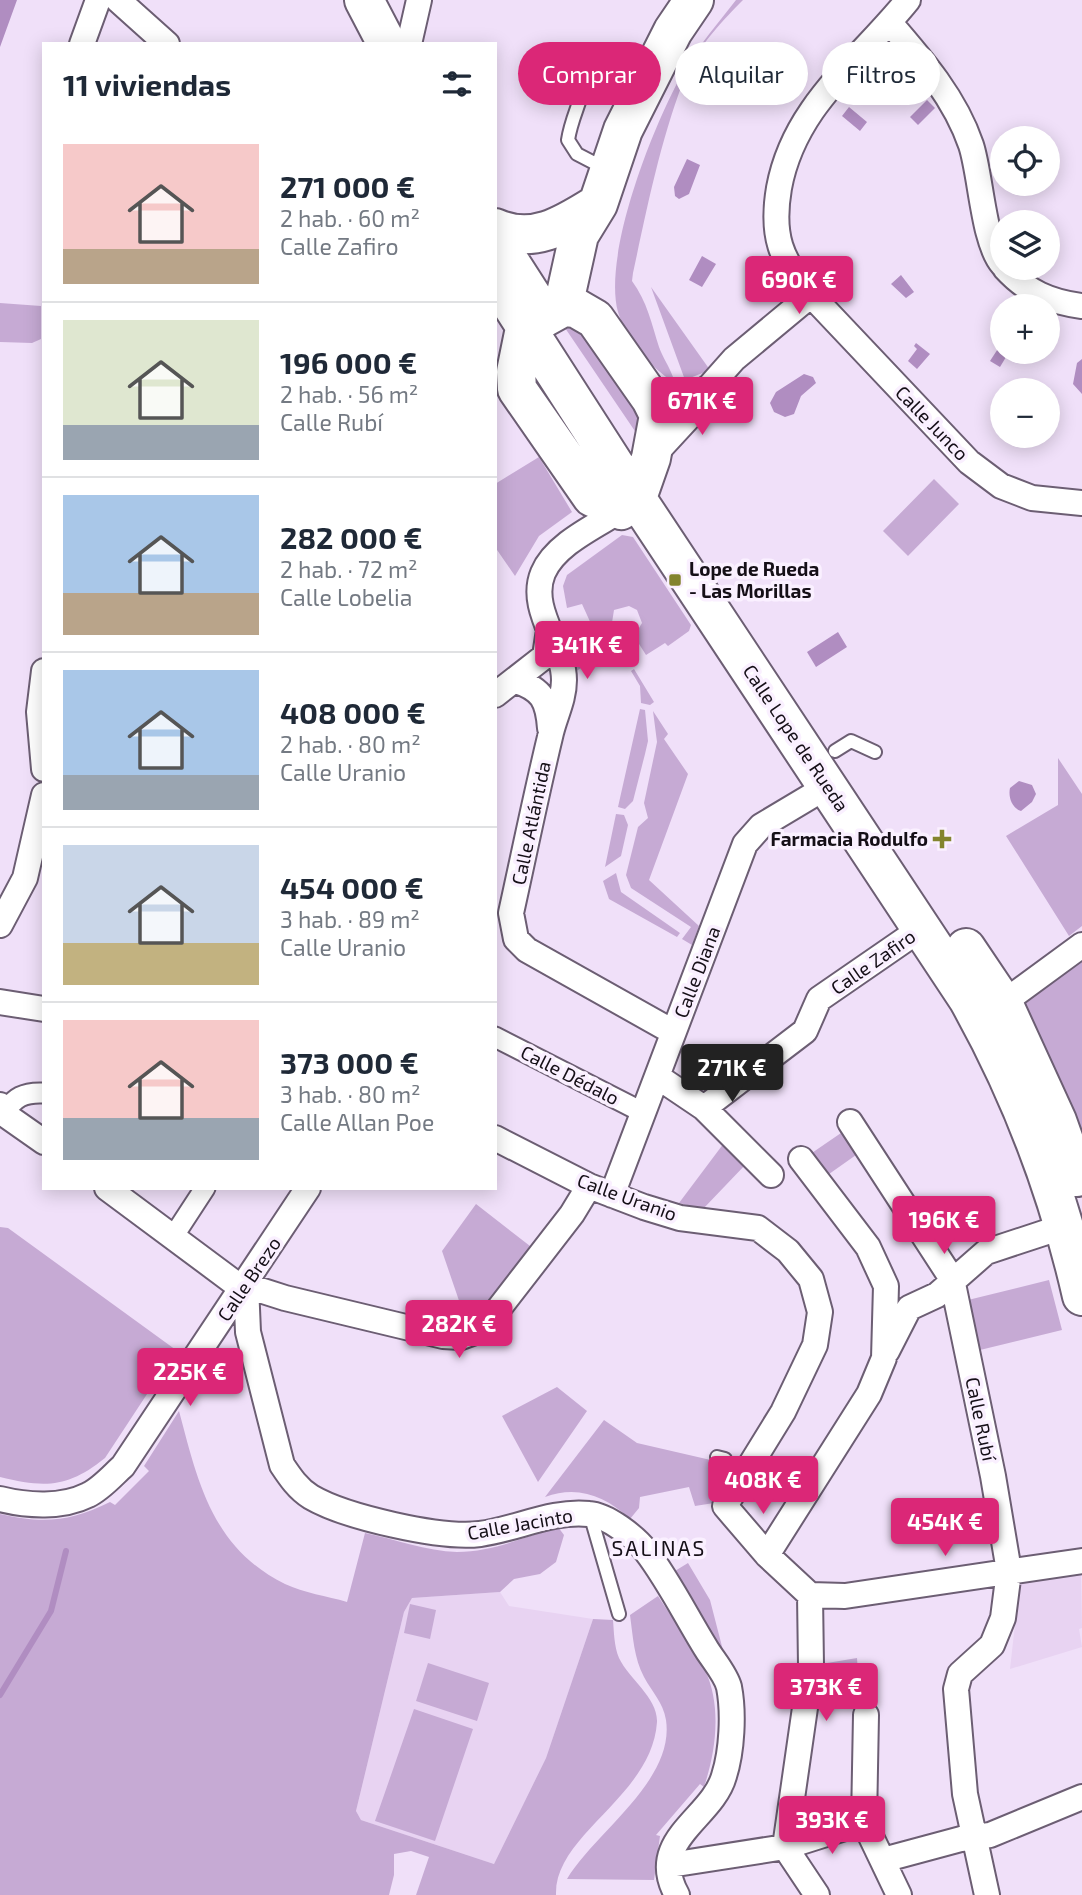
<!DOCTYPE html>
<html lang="es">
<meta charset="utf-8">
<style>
:root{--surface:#fff;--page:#f2f2f3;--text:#1f2937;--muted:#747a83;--line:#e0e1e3;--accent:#db2777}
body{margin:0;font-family:"Exo 2",sans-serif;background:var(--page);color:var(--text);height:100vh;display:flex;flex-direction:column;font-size:26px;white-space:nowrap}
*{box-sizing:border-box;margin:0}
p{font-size:23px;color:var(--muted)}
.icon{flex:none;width:38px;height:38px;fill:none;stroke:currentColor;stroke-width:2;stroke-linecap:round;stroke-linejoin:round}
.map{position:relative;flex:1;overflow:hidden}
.details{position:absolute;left:42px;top:42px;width:455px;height:1148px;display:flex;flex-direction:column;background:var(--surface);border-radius:0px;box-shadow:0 4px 18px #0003}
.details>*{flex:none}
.top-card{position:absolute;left:518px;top:42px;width:458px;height:63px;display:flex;gap:14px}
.fabs{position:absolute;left:990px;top:126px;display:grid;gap:14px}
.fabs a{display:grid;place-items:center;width:70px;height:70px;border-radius:50%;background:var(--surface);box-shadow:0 4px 18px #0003;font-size:35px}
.price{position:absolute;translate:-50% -60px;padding:0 16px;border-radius:7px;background:var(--accent);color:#fff;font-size:23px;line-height:46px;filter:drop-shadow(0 2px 4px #0008)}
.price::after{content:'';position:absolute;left:50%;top:42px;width:21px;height:16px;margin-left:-10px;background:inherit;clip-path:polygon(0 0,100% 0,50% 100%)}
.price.active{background:#222;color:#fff}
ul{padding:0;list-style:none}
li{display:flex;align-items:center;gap:21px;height:175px;padding:0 21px}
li+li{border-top:2px solid var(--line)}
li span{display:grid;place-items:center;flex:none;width:196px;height:140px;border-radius:0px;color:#555}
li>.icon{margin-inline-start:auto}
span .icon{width:84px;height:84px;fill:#fffc;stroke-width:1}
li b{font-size:30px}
h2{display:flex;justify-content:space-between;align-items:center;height:84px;padding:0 21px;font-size:30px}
.chip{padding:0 24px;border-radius:32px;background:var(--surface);box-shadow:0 4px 18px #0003;font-size:24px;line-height:63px}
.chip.active{background:var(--accent);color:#fff}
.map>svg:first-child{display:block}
.built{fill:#e8d3f2}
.green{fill:#c6aad4}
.water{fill:#b08dc1}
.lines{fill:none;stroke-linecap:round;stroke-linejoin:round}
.stream{stroke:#b08dc1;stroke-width:6}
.service-casing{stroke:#6c5e73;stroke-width:16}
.pedestrian-casing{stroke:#6c5e73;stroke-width:23}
.minor-casing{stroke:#6c5e73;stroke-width:28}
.primary-casing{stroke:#6c5e73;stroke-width:42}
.service{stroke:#fff;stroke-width:12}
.pedestrian{stroke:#fff;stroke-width:19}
.minor{stroke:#fff;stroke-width:24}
.primary{stroke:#fff;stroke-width:38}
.poi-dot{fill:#83842e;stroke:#faf0ff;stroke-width:2.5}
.labels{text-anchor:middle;stroke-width:7;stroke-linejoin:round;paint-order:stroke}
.street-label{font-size:19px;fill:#150f17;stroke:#faf0ff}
.poi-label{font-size:19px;font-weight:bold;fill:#150f17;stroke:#faf0ff;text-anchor:start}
.neighbourhood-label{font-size:21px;letter-spacing:2px;fill:#150f17;stroke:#faf0ff}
</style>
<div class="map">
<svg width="1082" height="1895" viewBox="0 0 1082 1895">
<rect width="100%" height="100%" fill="#f0e0f9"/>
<path class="built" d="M 1081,1573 L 1082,1628 L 1079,1629 L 1082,1647 L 1010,1669 L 1020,1580 Z
M 500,1592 L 509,1606 L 593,1619 L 546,1758 L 494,1864 L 361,1820 L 356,1811 L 404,1612 L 412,1598 Z"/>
<path class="green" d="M 736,0 L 743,0 C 725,18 697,48 687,72 C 662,133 647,208 633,273 L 632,281 C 647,301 652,325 659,347 C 663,358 669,366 673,377 L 669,379 C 649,365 625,336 618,312 C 602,254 655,120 685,69 C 699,45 719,22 736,0 Z
M 651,287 L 710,370 L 685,380 Z
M 0,303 L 41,306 L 41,339 L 32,343 L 0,342 Z
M 563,325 L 576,325 L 645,409 L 643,443 Z
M 539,457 L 572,512 L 539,536 L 515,576 L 495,547 L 495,484 Z
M 934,479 L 959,504 L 908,556 L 883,531 Z
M 622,535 L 633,537 L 691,625 L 689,631 L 668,646 L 665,643 L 646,655 L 634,636 L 642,623 L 637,610 L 629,606 L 614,610 L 611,629 L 597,637 L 582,604 L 567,608 L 563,586 L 567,575 Z
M 578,626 L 590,648 L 607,642 L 611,648 L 575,672 L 567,632 L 572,631 L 571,627 Z
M 616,636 L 624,639 L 638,660 L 629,666 L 611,639 Z
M 634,669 L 654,702 L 650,705 L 641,703 L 640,686 L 631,671 Z
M 640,709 L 645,710 L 648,741 L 645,754 L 633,801 L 625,809 L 618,807 Z
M 653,711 L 668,734 L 664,739 L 688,774 L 649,880 L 699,926 L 692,945 L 682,939 L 691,927 L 631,888 L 626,875 L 638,827 L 648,818 L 644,803 L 657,742 Z
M 1058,758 L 1082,794 L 1082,926 L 1069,936 L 1006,836 L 1058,805 Z
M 616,814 L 624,815 L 628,825 L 621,856 L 605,867 Z
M 616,873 L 621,892 L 680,933 L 677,937 L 609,899 L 603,881 Z
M 1082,960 L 1082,1131 L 1023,1004 Z
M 841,1133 L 856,1155 L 822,1179 L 806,1157 Z
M 724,1143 L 747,1163 L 703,1209 L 679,1203 Z
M 476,1204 L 530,1246 L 479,1314 L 467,1324 L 442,1251 Z
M 0,1227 L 8,1228 L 176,1350 L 105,1458 C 68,1488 45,1488 0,1477 Z
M 1049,1280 L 1062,1330 L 980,1350 L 968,1300 Z
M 557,1387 L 587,1411 L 538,1482 L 502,1416 Z
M 179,1411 C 198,1482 212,1548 285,1584 C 304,1593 327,1596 347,1602 L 365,1533 C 394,1539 427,1551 457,1552 C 493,1552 524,1537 558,1527 L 564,1535 L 556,1562 L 540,1574 L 514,1579 L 500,1592 L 412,1598 L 404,1612 L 356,1811 L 361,1820 L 494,1864 L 546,1758 L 593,1619 L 613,1620 C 614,1632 614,1646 619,1658 C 629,1679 658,1698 657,1722 C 652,1797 554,1834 556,1895 L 416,1895 L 429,1857 L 411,1851 L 394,1854 L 394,1875 L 389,1895 L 0,1895 L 0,1514 C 43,1524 70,1522 110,1502 L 115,1505 L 149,1471 L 144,1466 Z
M 604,1420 L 637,1443 L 715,1461 L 714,1503 L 695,1506 L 689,1487 L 640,1497 L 639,1508 L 630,1519 C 605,1496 578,1485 545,1497 Z
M 688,1563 L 710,1600 L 726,1662 L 670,1574 Z
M 658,1596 C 673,1620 693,1644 705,1670 C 722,1706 716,1751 704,1787 L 700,1784 L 656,1835 L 660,1836 L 654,1880 L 567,1879 C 595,1832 675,1781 666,1720 C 663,1702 652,1692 644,1677 C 634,1658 633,1637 630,1615 Z
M 410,1604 L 436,1610 L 430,1639 L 404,1633 Z
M 857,1658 L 860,1701 L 818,1700 L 827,1663 Z
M 428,1663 L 489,1683 L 477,1721 L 416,1701 Z
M 414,1709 L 473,1729 L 435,1841 L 375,1821 Z"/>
<path class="water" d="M 0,0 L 17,0 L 0,47 Z
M 741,43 L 749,44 L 751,51 L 735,70 L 725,62 Z
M 927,100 L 935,108 L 918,125 L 910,117 Z
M 849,107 L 867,122 L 860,131 L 842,116 Z
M 687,159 L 700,165 L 689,194 L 679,199 L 675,196 L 674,187 Z
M 702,256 L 716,264 L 702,287 L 689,280 Z
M 901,275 L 914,292 L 906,298 L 891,284 Z
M 1003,341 L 1003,352 L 1009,352 L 1000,367 L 990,361 Z
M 916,343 L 930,354 L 917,369 L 908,361 L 917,349 L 914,346 Z
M 1082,359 L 1082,394 L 1073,384 L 1077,363 Z
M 804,374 L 813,377 L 816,383 L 801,396 L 794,414 L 785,417 L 774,412 L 770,403 L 776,392 Z
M 838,632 L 847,647 L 816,667 L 807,652 Z
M 1019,781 L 1032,785 L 1036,794 L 1032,802 L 1021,811 C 1012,808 1008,797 1010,788 Z"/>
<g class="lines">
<path class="stream" d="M 0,1695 L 51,1611 L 66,1551"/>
<defs>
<path id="service" d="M 585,81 C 581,102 571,119 568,140 L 577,154 L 606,169
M 835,751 L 851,741 L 875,752
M 717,1457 L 725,1459 L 721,1487 L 729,1498
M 590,1514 L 619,1614"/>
<path id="pedestrian" d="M 495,1037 L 644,1113
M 4,1114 C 14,1097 24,1092 44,1093
M 173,1237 L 205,1188"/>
<path id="minor" d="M 118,0 L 167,44
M 908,0 C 858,62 794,106 779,188 C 771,235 780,260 811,295 L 969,462 L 1001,486 L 1032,498 L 1082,503
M 890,23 C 922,60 955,98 971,145 C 981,175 983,243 1003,265
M 82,44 L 98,0
M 409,44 L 419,0
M 1005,268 C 1027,292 1050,302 1082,306
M 651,399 L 688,402 L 710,386 L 734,359 L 811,295
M 653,456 L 701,404 L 707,393
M 621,510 C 596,526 555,544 543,573 C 528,609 564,645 564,680 C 564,701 554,717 550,737 C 536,795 524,854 511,913 L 516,939 L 527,950 L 673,1032
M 44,671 L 39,712 L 44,769
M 516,681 C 542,689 548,701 550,728
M 495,695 L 545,656 L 549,630
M 0,925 L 25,878 L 44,795
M 0,1002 L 44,1009
M 1003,1003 L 1082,945
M 658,1077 L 704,1108 L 771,1175
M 0,1105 L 4,1114 L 44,1142
M 704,1108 L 805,1031 L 819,999 L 922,928
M 850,1122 L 952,1279 L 993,1476 L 1009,1571 L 1003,1618 L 992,1645 L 960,1674 L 956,1689 L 965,1794 L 987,1895
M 495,1138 L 589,1186 L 644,1207 L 680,1218 L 758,1228 L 788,1251 L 811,1279 L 820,1312 L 815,1345 L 783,1412 L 725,1506 L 767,1555 L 810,1595 L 845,1596 L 1082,1561
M 107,1188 L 232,1281 L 285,1298 L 443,1336 L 461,1337 L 483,1329 L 572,1214 L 589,1186
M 612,1195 L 745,844 L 761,826 L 828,786
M 246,1285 L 248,1332 L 282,1465 C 290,1477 298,1489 311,1497 C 345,1517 441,1539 480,1534 C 517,1529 552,1510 589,1514 C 607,1515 635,1537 646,1551 C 669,1581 687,1618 707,1650 C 714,1661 726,1675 729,1687 C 734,1713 732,1751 724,1776 C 712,1819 646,1840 677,1895
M 887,1351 L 909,1308 L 937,1295 L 986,1252 L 1065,1226
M 0,1499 C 28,1506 62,1508 88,1495 C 101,1489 113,1475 123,1466 L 308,1188
M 767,1555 L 869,1394 L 884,1358 L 886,1286 L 868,1247 L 801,1159
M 810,1595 L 811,1666 L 785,1847 L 817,1895
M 866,1715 L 864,1822 L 899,1895
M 883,1860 L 961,1839 L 990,1835 L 1082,1797
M 670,1865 L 785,1847 L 864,1822"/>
<path id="primary" d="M 364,0 L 387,44
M 495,228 C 533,245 564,225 596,205
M 495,239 L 533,298
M 495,279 L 619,472 L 968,999 C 1021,1093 1058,1191 1082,1296
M 563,307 L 576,308 L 595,319 L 651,399 L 659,415 L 651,458 L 637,498 L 621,510 L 592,497 L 517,389 L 516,372 L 525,328 Z
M 563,307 L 579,235 L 598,204 L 623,130 L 673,31 L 694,0
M 966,948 L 1003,1003 L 1057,1121 L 1077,1177"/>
</defs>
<use href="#service" class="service-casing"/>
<use href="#pedestrian" class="pedestrian-casing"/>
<use href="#minor" class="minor-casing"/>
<use href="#primary" class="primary-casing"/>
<use href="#service" class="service"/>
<use href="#pedestrian" class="pedestrian"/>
<use href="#minor" class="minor"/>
<use href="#primary" class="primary"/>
</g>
<g class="poi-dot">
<rect x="668" y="573" width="14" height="14" rx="3.5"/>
<path d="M938.5 828.5h7v7h7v7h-7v7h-7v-7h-7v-7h7z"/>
</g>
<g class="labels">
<g class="street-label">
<text transform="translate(932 423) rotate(46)" y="7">Calle Junco</text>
<text transform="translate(796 738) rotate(56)" y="7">Calle Lope de Rueda</text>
<text transform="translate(531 823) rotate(-78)" y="7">Calle Atlántida</text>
<text transform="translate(873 962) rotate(-35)" y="7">Calle Zafiro</text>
<text transform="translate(697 972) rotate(-69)" y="7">Calle Diana</text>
<text transform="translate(570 1075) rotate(27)" y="7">Calle Dédalo</text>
<text transform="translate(627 1197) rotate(20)" y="7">Calle Uranio</text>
<text transform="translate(249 1279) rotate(-56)" y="7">Calle Brezo</text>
<text transform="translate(981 1419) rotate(78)" y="7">Calle Rubí</text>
<text transform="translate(520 1524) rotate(-10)" y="7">Calle Jacinto</text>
</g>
<g class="poi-label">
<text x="689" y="576">Lope de Rueda<tspan x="689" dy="22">- Las Morillas</tspan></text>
<text x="928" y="846" text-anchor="end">Farmacia Rodulfo</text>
</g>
<g class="neighbourhood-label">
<text x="659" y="1556">SALINAS</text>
</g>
</g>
</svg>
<div class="fabs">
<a><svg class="icon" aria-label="locate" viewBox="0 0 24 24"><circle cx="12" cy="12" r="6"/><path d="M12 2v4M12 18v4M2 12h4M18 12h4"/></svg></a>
<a><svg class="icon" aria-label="layers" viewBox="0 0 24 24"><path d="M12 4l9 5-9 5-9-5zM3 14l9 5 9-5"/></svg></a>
<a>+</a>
<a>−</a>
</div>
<b class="price" style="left:799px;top:316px">690K €</b>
<b class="price" style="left:702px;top:437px">671K €</b>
<b class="price" style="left:587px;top:681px">341K €</b>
<b class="price active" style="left:732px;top:1104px">271K €</b>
<b class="price" style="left:944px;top:1256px">196K €</b>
<b class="price" style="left:459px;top:1360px">282K €</b>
<b class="price" style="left:190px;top:1408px">225K €</b>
<b class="price" style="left:763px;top:1516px">408K €</b>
<b class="price" style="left:945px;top:1558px">454K €</b>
<b class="price" style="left:826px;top:1723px">373K €</b>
<b class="price" style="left:832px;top:1856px">393K €</b>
<div class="top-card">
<a class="chip active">Comprar</a>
<a class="chip">Alquilar</a>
<a class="chip">Filtros</a>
</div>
<section class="details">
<h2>11 viviendas<svg class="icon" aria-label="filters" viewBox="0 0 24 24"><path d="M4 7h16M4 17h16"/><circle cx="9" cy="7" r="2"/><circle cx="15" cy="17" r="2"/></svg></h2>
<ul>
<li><span style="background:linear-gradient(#f6c9c9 75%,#b9a48a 0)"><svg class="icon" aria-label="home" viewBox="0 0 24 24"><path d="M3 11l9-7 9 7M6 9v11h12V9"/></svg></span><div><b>271 000 €</b><p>2 hab. · 60 m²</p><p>Calle Zafiro</p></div></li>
<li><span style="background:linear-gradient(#dfe7d0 75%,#9aa5b1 0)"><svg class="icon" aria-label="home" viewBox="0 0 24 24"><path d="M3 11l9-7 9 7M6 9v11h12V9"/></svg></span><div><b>196 000 €</b><p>2 hab. · 56 m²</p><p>Calle Rubí</p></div></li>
<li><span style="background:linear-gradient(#a9c7e8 70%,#b9a48a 0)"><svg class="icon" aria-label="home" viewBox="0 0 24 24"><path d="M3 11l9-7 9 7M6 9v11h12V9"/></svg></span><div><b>282 000 €</b><p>2 hab. · 72 m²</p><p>Calle Lobelia</p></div></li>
<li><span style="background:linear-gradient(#a9c7e8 75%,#9aa5b1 0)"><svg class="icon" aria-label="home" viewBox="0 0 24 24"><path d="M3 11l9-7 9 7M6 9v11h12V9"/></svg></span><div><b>408 000 €</b><p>2 hab. · 80 m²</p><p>Calle Uranio</p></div></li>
<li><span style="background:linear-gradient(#c9d6e8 70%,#c2b280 0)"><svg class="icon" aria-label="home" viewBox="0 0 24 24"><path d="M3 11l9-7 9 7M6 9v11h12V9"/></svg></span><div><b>454 000 €</b><p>3 hab. · 89 m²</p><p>Calle Uranio</p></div></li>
<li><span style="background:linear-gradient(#f6c9c9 70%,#9aa5b1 0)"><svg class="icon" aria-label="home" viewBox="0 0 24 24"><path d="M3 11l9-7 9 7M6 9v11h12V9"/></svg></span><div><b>373 000 €</b><p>3 hab. · 80 m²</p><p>Calle Allan Poe</p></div></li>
</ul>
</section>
</div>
